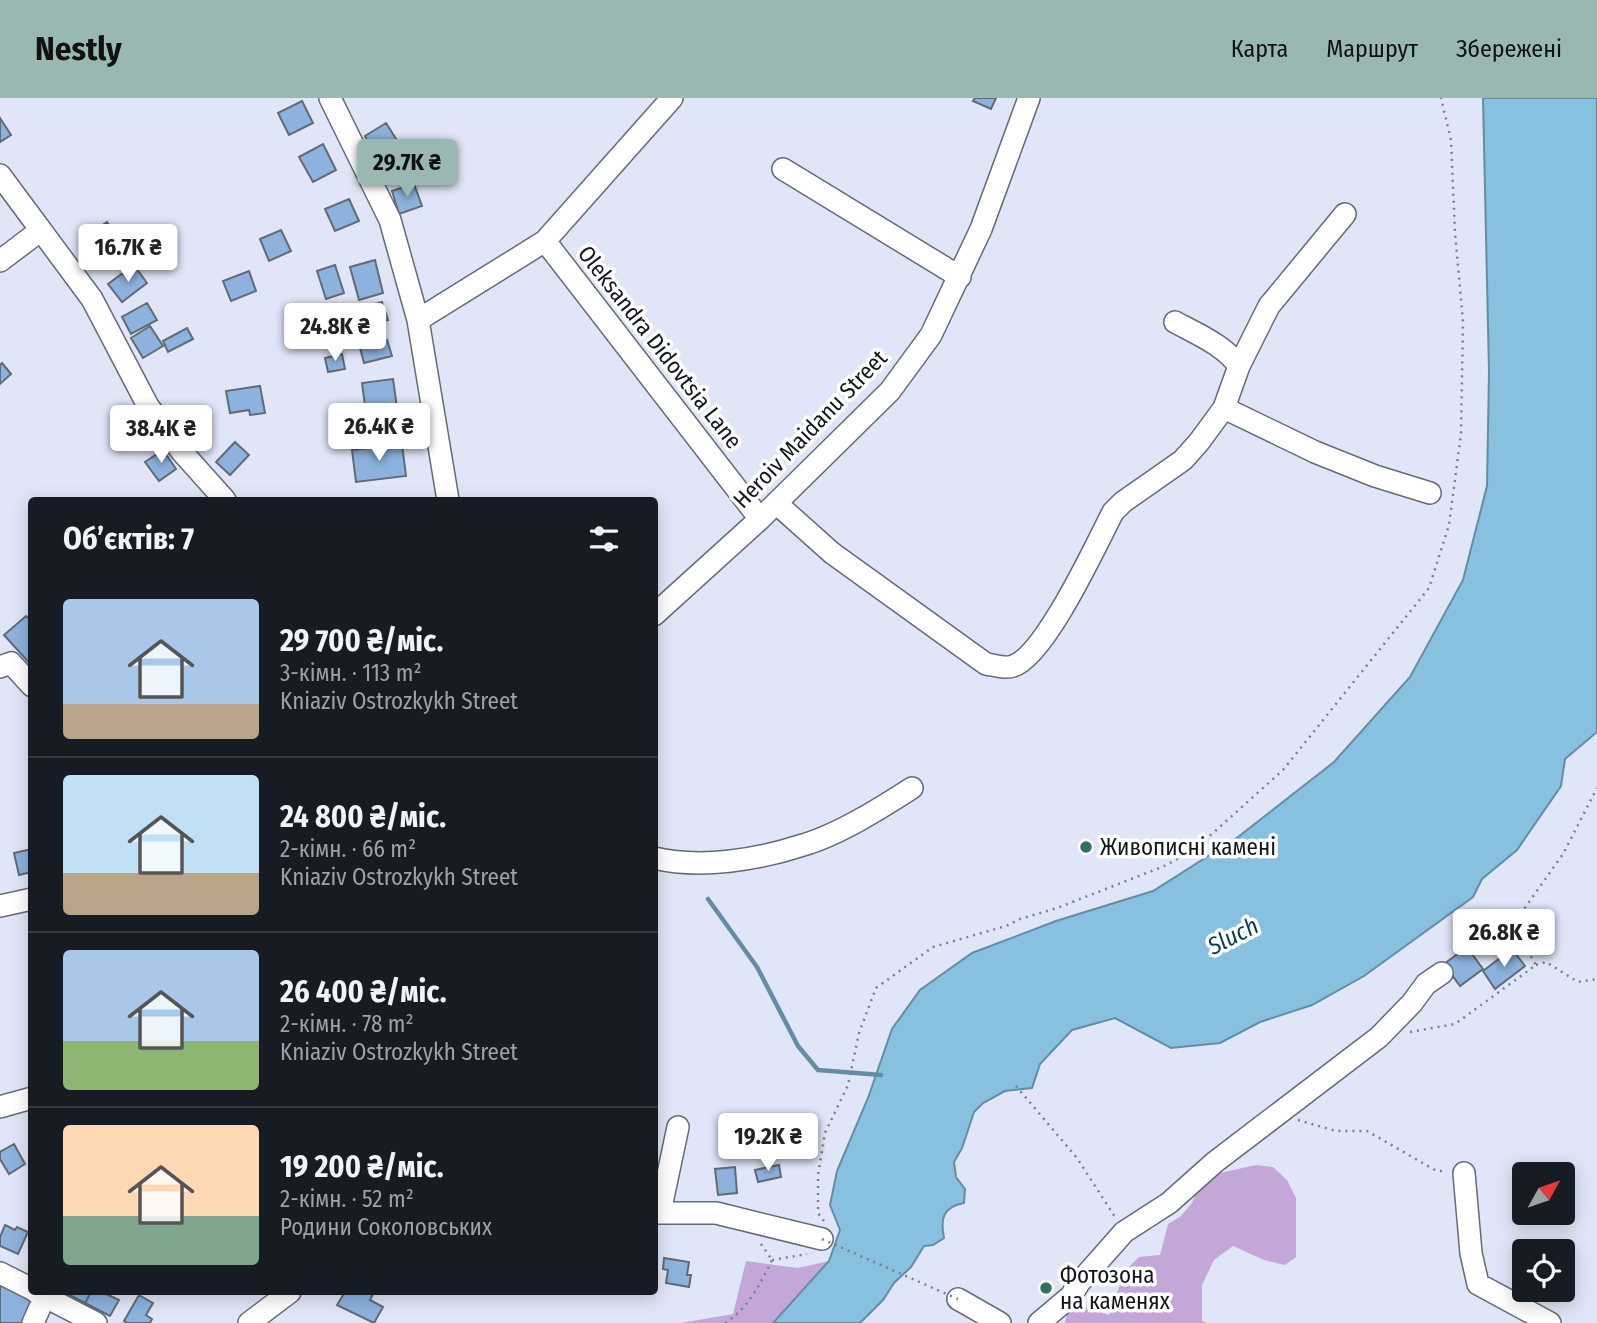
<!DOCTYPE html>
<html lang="uk">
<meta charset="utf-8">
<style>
:root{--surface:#171b24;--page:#242831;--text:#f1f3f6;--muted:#9ea1a6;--line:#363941;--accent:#9ab8b2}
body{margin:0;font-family:"Fira Sans Condensed",sans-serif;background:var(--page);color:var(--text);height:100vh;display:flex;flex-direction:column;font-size:26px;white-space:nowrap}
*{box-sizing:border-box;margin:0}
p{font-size:23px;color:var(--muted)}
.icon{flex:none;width:38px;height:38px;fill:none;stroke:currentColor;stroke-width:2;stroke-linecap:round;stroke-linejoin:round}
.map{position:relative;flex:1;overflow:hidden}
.drawer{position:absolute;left:28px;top:399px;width:630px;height:798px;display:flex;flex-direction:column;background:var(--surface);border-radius:7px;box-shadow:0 4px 18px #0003}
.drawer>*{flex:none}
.needle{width:46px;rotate:50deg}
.tools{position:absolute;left:1512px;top:1064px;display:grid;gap:14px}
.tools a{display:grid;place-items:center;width:63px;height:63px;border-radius:7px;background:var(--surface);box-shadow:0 4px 18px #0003;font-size:35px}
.price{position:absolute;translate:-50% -60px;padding:0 16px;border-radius:7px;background:#fff;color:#222;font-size:23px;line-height:46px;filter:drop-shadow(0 2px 4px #0008)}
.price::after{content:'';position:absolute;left:50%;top:42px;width:21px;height:16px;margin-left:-10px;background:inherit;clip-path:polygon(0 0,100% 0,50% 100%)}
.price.current{background:var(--accent);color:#111}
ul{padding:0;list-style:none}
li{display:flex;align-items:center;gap:21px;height:175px;padding:0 35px}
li+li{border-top:2px solid var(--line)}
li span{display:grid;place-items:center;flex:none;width:196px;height:140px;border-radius:7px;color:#555}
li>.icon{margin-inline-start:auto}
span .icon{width:84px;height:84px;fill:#fffc;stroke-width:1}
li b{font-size:30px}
h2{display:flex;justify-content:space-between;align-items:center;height:84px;padding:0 35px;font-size:30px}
header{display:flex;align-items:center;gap:42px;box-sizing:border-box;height:98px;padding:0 35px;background:var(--accent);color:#111}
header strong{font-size:33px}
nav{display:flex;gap:38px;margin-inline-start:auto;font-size:24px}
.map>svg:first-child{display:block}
.forest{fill:#c2a7d8}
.water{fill:#87c1df;stroke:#648da4;stroke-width:2}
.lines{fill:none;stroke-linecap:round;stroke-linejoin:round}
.stream{stroke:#648da4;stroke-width:4.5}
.building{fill:#8db2dd;stroke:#606b77;stroke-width:2}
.minor-casing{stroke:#656a79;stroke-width:24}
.path{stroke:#7b7f8a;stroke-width:2.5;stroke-dasharray:2 5;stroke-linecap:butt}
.minor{stroke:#fff;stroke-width:21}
.path-bridge{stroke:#7b7f8a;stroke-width:2.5;stroke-dasharray:2 5;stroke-linecap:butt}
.poi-dot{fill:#2f7160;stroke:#fff;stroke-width:2.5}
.labels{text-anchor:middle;stroke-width:7;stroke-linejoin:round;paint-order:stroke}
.street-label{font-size:23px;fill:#13151b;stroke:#fff}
.poi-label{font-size:23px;fill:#13151b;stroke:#fff;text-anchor:start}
.water-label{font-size:24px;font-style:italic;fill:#093b51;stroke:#fff}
</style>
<header>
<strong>Nestly</strong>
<nav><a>Карта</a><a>Маршрут</a><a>Збережені</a></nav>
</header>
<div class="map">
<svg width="1597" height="1225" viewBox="0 0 1597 1225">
<rect width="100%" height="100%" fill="#e0e6f7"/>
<path class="forest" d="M 1256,1067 L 1273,1069 L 1287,1082 L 1296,1100 L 1296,1159 L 1285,1167 L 1264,1162 L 1233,1148 L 1214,1162 L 1202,1187 L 1202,1223 L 1207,1225 L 1065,1225 L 1067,1215 L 1081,1208 L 1109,1217 L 1125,1173 L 1139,1159 L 1160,1157 L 1168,1126 L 1181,1118 L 1192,1105 L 1199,1089 L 1211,1077 Z
M 746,1163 L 798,1170 L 829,1163 L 773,1225 L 681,1225 L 733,1216 Z"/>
<path class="water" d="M 1483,0 L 1597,0 L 1597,634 L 1565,661 L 1561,688 L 1517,752 L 1482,781 L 1473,799 L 1364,878 L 1312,907 L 1260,924 L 1220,945 L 1171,950 L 1115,920 L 1072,932 L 1040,966 L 1032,990 L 1005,993 L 983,1005 L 974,1014 L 962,1050 L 954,1064 L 956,1079 L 965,1091 L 964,1105 C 943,1109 940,1120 944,1140 L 933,1147 L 924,1148 L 911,1169 L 894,1185 L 883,1202 L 860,1225 L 773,1225 L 829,1163 L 840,1132 L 830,1107 L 837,1073 L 868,1000 L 892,931 L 920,892 L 972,855 L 1056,823 L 1153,793 L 1238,739 L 1334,664 L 1410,579 L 1463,482 L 1487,388 L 1489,274 Z"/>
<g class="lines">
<path class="stream" d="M 708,801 L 757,869 L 798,948 L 818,972 L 881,977"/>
</g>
<path class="building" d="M 975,0 L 996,0 L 991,11 L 973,3 Z
M 302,3 L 313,25 L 289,37 L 278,15 Z
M 0,20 L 11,37 L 0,44 Z
M 386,25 L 398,44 L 376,57 L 365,38 Z
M 323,46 L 336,72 L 313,84 L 299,59 Z
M 414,86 L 422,108 L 399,116 L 392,93 Z
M 349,101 L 359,123 L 335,133 L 325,111 Z
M 107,124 L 123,147 L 97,166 L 81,142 Z
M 281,132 L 291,153 L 269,163 L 260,141 Z
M 375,162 L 383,195 L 359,202 L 350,169 Z
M 134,167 L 147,185 L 122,204 L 108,186 Z
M 335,167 L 344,195 L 326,201 L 317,173 Z
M 249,173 L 256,193 L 231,203 L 223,183 Z
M 382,204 L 388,222 L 358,231 L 352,213 Z
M 147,205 L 157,222 L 131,236 L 122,219 Z
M 150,228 L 163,248 L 143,260 L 131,240 Z
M 187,230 L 193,241 L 168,254 L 163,243 Z
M 387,242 L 392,258 L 364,265 L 360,250 Z
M 342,256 L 345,271 L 328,274 L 325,260 Z
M 2,265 L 11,276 L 0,286 L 0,267 Z
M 393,281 L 397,310 L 366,315 L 362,285 Z
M 260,288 L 265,315 L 250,317 L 249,312 L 230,315 L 226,293 Z
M 235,344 L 249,357 L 230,377 L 216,364 Z
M 402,346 L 406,378 L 356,384 L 352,352 Z
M 163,352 L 176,371 L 159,383 L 145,364 Z
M 26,518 L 32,523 L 32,568 L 4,537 Z
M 32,751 L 32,774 L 19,777 L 14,755 Z
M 1467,849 L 1483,871 L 1460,888 L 1444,866 Z
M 1512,851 L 1525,868 L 1495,891 L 1483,873 Z
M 14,1046 L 25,1066 L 9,1076 L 0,1061 L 0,1054 Z
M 779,1067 L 781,1079 L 758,1084 L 755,1072 Z
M 735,1069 L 737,1095 L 718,1097 L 715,1071 Z
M 5,1127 L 15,1132 L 17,1129 L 28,1134 L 18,1156 L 0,1148 L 0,1139 Z
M 664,1160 L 689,1164 L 687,1177 L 691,1177 L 689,1189 L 666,1185 L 668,1172 L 663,1171 Z
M 0,1180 L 38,1198 L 25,1225 L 0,1225 Z
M 64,1194 L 91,1194 L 85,1205 Z
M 91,1194 L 102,1194 L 119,1202 L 110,1218 L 85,1205 Z
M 345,1194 L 374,1194 L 370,1202 L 383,1209 L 374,1225 L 337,1207 Z
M 139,1197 L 153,1205 L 146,1217 L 152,1221 L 150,1225 L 127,1225 L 124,1223 Z"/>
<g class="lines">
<defs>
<path id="minor" d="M 330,0 L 390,122 L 418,222 L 448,402
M 783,71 L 960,179
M 0,77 L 92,201 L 148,308 L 182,354 L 225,402
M 545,143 L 760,421
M 0,163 L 41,132
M 418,222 L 545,143 L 672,0
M 1175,224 C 1197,236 1224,247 1239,268
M 1224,310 L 1315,354 L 1375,378 L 1430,395
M 776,405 L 832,455 L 986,566 C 994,567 1006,571 1013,568 C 1045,558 1096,447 1113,414 L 1123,404 L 1183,362 L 1199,344 L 1224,310 L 1239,268 L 1269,208 L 1345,116
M 654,517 L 760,421 L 890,293 L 931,237 L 981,131 L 1029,0
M 0,569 L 11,565 L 32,588
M 654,760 C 701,771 757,762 803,747 C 838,737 881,710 912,690
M 0,808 L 32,801
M 0,1009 L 32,1000
M 1464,1075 L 1471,1155 L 1478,1186 L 1550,1225
M 660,1114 L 678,1029
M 654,1115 L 716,1115 L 822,1141
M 0,1175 L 32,1191
M 36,1194 L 96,1225
M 958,1201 L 1000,1225
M 33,1225 L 45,1198
M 249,1225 L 290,1194
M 1039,1225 L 1071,1198 L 1079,1185 L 1124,1134 L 1169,1105 L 1215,1064 L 1379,939 L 1412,905 L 1426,886 L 1442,875"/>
</defs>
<use href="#minor" class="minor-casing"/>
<path class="path" d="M 1536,867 L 1546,864 L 1578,884 L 1597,881
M 1410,934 L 1455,926 L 1536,867 L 1517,834 L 1517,821 L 1563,756 L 1597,690
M 1016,988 L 1077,1060 L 1115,1119
M 1298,1022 L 1336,1033 L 1367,1033 L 1435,1072 L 1447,1074
M 824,1123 L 818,1115 L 818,1077 L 825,1035 L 848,987 L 859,935 L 876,890 L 933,849 L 1006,828 L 1020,821 L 1057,810 L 1162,769 L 1193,753 L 1283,672 L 1429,490 L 1449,427 L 1461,336 L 1463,224 L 1455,135 L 1451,42 L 1441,0
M 761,1146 L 772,1162
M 772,1162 L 807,1156
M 725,1225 C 748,1211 760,1186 772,1162"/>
<use href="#minor" class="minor"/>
<path class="path-bridge" d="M 822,1141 L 958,1201"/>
</g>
<g class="poi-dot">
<circle cx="1086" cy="749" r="7"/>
<circle cx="1046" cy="1190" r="7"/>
</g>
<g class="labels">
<g class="street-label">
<text transform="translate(660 249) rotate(52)" y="8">Oleksandra Didovtsia Lane</text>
<text transform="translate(810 331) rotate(-46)" y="8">Heroiv Maidanu Street</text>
</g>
<g class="poi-label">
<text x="1100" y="757">Живописні камені</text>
<text x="1060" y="1185">Фотозона<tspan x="1060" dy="26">на каменях</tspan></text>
</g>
<g class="water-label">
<text transform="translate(1233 838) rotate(-27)" y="8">Sluch</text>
</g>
</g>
</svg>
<div class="tools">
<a><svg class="needle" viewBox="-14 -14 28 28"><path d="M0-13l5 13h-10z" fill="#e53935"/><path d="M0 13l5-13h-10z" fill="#9ea1a6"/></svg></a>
<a><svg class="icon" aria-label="locate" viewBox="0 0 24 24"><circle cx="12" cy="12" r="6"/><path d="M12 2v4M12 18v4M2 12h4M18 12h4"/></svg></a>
</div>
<b class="price current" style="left:407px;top:101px">29.7K ₴</b>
<b class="price" style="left:128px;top:186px">16.7K ₴</b>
<b class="price" style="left:335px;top:265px">24.8K ₴</b>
<b class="price" style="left:379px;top:365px">26.4K ₴</b>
<b class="price" style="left:161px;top:367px">38.4K ₴</b>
<b class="price" style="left:1504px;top:871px">26.8K ₴</b>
<b class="price" style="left:768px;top:1075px">19.2K ₴</b>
<section class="drawer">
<h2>Об’єктів: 7<svg class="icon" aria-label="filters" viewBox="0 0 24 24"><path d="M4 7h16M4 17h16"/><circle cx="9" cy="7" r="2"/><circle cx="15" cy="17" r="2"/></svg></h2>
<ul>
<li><span style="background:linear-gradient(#a9c7e8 75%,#b9a48a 0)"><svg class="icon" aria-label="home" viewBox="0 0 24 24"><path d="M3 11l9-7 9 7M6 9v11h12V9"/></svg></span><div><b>29 700 ₴/міс.</b><p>3-кімн. · 113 m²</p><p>Kniaziv Ostrozkykh Street</p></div></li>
<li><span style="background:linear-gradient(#bfe0f5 70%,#b9a48a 0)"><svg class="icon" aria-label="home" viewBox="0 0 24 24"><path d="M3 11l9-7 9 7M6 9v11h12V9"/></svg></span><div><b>24 800 ₴/міс.</b><p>2-кімн. · 66 m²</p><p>Kniaziv Ostrozkykh Street</p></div></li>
<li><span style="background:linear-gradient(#a9c7e8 65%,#8fb573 0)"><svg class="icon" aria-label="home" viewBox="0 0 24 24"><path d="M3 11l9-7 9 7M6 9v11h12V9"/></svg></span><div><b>26 400 ₴/міс.</b><p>2-кімн. · 78 m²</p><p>Kniaziv Ostrozkykh Street</p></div></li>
<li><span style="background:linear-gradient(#ffd9b3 65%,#7fa58c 0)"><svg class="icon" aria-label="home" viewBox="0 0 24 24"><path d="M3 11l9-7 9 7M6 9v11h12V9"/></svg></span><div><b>19 200 ₴/міс.</b><p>2-кімн. · 52 m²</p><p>Родини Соколовських</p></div></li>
</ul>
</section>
</div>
